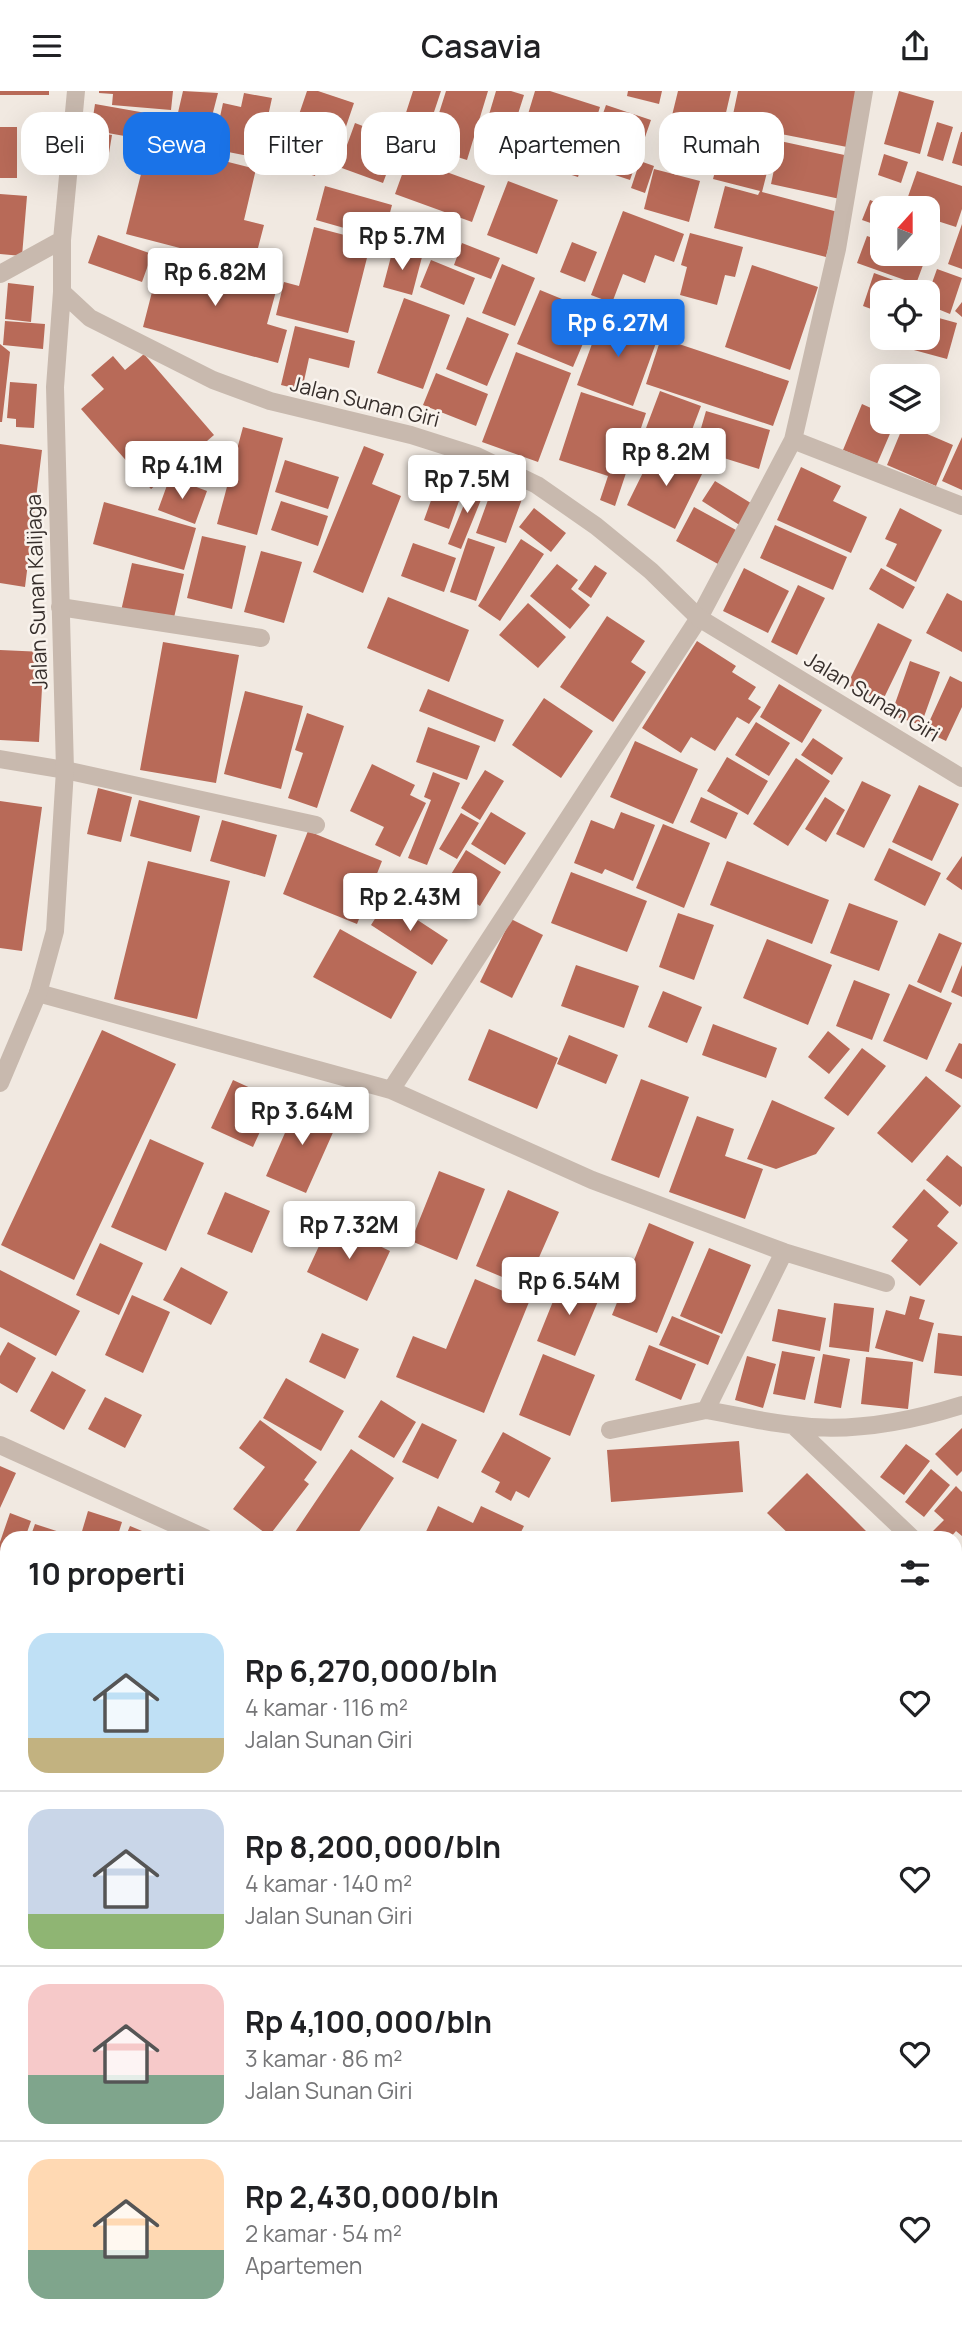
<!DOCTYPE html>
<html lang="id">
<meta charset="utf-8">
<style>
:root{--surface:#fff;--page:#f2f2f2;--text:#202124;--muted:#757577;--line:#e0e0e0;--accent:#1a73e8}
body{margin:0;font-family:Manrope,sans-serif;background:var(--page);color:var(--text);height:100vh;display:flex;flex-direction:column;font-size:26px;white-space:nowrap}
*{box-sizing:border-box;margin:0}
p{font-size:23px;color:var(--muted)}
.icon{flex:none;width:38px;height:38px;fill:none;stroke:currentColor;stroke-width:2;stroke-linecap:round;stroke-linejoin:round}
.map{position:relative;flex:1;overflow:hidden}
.side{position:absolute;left:0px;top:1440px;width:962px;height:800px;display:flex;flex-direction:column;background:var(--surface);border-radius:21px 21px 0 0;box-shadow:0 7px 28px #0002}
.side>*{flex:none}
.banner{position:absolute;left:21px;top:21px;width:920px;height:63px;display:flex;gap:14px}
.needle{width:46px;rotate:21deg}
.fabs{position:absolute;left:870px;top:105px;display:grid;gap:14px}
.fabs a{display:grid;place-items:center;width:70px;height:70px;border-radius:14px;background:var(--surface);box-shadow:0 7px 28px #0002;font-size:35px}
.price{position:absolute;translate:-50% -60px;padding:0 16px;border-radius:7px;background:#fff;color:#222;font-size:23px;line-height:46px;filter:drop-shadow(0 2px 4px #0008)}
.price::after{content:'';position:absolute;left:50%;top:42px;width:21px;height:16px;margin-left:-10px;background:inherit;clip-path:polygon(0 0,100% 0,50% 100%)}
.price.on{background:var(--accent);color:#fff}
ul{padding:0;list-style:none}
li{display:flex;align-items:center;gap:21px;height:175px;padding:0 28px}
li+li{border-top:2px solid var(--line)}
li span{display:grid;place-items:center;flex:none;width:196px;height:140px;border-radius:21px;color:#555}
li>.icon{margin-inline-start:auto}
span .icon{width:84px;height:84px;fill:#fffc;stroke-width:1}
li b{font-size:30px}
h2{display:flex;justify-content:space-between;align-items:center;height:84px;padding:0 28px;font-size:30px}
.pill{padding:0 24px;border-radius:21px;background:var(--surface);box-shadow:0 7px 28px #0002;font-size:24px;line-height:63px}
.pill.on{background:var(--accent);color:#fff}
header{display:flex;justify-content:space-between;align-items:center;height:91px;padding:0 28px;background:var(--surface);font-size:32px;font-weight:600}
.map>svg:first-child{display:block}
.building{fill:#b86a58}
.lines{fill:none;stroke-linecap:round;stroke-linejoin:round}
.minor{stroke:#c8b9ae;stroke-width:18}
.tertiary{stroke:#c8b9ae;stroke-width:18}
.labels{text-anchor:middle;stroke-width:5;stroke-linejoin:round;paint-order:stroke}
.street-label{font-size:21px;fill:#372f2c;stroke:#f9f3ed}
</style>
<header><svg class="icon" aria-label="menu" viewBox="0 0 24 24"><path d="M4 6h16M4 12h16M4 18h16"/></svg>Casavia<svg class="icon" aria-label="share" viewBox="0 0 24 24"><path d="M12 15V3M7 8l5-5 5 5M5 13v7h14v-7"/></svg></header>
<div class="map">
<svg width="962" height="2239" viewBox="0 0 962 2239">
<rect width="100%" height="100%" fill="#f1e9e1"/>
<path class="building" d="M 0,0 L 49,0 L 49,4 L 0,4 Z
M 99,0 L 173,0 L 171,19 L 112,14 L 113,3 L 99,2 Z
M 183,0 L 218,2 L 203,60 L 171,52 Z
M 307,0 L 318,0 L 354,12 L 338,59 L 292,44 Z
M 413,0 L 441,0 L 427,42 L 402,34 Z
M 446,0 L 488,0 L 467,69 L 428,57 Z
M 496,0 L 511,0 L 524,4 L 511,45 L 485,37 Z
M 535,0 L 550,0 L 600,16 L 578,86 L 515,66 Z
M 628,0 L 662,0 L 659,13 L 627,5 Z
M 678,0 L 731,0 L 715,69 L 664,57 Z
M 738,0 L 859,0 L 847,56 L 731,33 Z
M 899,0 L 934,10 L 920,63 L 884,53 Z
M 244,2 L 272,7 L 259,67 L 213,58 L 223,12 L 241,16 Z
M 95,13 L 163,25 L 158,51 L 91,39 Z
M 606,14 L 651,29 L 630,89 L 585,74 Z
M 937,31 L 953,36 L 943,70 L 927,65 Z
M 355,32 L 399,49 L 383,92 L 339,76 Z
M 0,36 L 17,36 L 17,87 L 0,87 Z
M 87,40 L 112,44 L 109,62 L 84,58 Z
M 961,41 L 962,41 L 962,75 L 952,72 Z
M 725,42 L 774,54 L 762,101 L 838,121 L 826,166 L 714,137 L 725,95 L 758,104 L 760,100 L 713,88 Z
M 273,43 L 323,57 L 315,85 L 265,70 Z
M 780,50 L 849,65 L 840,108 L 771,93 Z
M 149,51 L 256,78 L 244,129 L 264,134 L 253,176 L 126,143 Z
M 884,63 L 908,71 L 901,92 L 878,84 Z
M 408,67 L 485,95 L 472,131 L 395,103 Z
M 640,70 L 654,75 L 645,102 L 631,97 Z
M 654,78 L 700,90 L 689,131 L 644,118 Z
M 917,80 L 962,95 L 962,118 L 956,136 L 928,127 L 928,117 L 904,117 Z
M 508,90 L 558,109 L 537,163 L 487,144 Z
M 325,95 L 392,114 L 383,148 L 316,129 Z
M 0,103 L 27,105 L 22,165 L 0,163 Z
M 870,109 L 890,117 L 882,117 L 882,136 L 862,129 Z
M 623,120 L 684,143 L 674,171 L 655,164 L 645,192 L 623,183 L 612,212 L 591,204 Z
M 402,123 L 456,142 L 447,166 L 393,146 Z
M 962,133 L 962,178 L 948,173 Z
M 314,136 L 371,151 L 348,242 L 276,224 L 284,191 L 299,195 Z
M 690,142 L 743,156 L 735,186 L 725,184 L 717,214 L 680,204 L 687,176 L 681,174 Z
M 98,144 L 152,163 L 142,191 L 88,172 Z
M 867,145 L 882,150 L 882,163 L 916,163 L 926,166 L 916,193 L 857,172 Z
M 928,149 L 939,153 L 936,163 L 928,161 Z
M 572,151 L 597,161 L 585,191 L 560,181 Z
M 462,152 L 500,167 L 491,188 L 454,174 Z
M 393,158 L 422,166 L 412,204 L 383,196 Z
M 162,162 L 278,193 L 267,233 L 287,239 L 278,272 L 143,236 Z
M 431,169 L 475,187 L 464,214 L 420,196 Z
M 502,173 L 535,187 L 515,235 L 482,222 Z
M 752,174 L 818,196 L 790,279 L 725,256 Z
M 937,178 L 962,187 L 950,223 L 928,214 L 928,203 Z
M 874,182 L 921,199 L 921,201 L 882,201 L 882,222 L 863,215 Z
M 8,192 L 34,195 L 31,231 L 5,228 Z
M 540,199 L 596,222 L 573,276 L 517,253 Z
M 404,207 L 450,224 L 423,298 L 377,282 Z
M 962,211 L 962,226 L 955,220 Z
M 604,220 L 660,241 L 633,315 L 577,294 Z
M 928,224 L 957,232 L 947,268 L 888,252 L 889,247 L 928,247 Z
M 467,226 L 509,243 L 487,295 L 446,278 Z
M 5,230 L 45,233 L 43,258 L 3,254 Z
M 295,235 L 355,250 L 349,277 L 309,267 L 302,299 L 281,294 Z
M 661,247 L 789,290 L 773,335 L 646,293 Z
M 0,253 L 10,261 L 2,331 L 0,331 Z
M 516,261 L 571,282 L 538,371 L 482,351 Z
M 144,263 L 214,344 L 151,398 L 81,318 L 104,298 L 91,284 L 113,265 L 125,279 Z
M 436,282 L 488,303 L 476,335 L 423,314 Z
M 10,291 L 37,293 L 34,337 L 16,336 L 16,328 L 7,327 Z
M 660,300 L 701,315 L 684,360 L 643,345 Z
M 581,301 L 646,322 L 615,415 L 600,409 L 608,385 L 559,369 Z
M 862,313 L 882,322 L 882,331 L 895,331 L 877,373 L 843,359 Z
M 706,320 L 770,339 L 759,378 L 695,358 Z
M 904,333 L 953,354 L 936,395 L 887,374 Z
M 243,336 L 283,347 L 257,444 L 217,433 Z
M 962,346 L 962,399 L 942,390 Z
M 0,353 L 42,359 L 25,496 L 0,492 Z
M 364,355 L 384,363 L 372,393 L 401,405 L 363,502 L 313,481 Z
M 656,355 L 704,379 L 675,438 L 627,414 Z
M 285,369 L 339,386 L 328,418 L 275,401 Z
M 443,376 L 468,385 L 449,438 L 424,429 Z
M 801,376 L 841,395 L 833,410 L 867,426 L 851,462 L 777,429 Z
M 170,386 L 207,400 L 195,433 L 158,419 Z
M 474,389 L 487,394 L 461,458 L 448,453 Z
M 715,390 L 754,414 L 741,435 L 702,410 Z
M 492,398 L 522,408 L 506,452 L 476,442 Z
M 281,410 L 328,425 L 318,455 L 271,439 Z
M 104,411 L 196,437 L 184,479 L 93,453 Z
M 694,416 L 736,439 L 718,473 L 676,450 Z
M 534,417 L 566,442 L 551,461 L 519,436 Z
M 900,417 L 942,439 L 916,491 L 886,475 L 897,453 L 885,448 Z
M 775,434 L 847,466 L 833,499 L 760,467 Z
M 202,445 L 246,455 L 232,518 L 187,507 Z
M 468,447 L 495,456 L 476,510 L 450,501 Z
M 521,448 L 544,463 L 500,530 L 478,515 Z
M 413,452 L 456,467 L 444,501 L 401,485 Z
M 261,460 L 302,471 L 284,532 L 244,521 Z
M 132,472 L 184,483 L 173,531 L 121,520 Z
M 557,473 L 578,489 L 571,498 L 590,514 L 570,538 L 530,505 Z
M 595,474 L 607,482 L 591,507 L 578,498 Z
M 744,477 L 789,500 L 768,542 L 723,520 Z
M 881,477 L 915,496 L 903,518 L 869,498 Z
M 798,494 L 825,507 L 797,564 L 771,551 Z
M 947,502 L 962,510 L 962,561 L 926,542 Z
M 388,506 L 469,539 L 449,591 L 367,557 Z
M 528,512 L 566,546 L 538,577 L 499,544 Z
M 607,525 L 645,550 L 631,571 L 646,581 L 613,631 L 560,596 Z
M 878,532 L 912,549 L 882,611 L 847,594 Z
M 697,550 L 736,575 L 732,581 L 756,596 L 748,608 L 761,616 L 749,633 L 737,626 L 715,660 L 691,646 L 681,662 L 642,637 Z
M 163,551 L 239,564 L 216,692 L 140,679 Z
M 0,559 L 44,561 L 39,651 L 0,649 Z
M 910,570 L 940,581 L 921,634 L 891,624 Z
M 950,585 L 962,591 L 962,616 L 946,650 L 925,640 Z
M 779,593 L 822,619 L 802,652 L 760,626 Z
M 428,598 L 504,629 L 495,651 L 419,620 Z
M 245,600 L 303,615 L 281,698 L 224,683 Z
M 544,607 L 593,640 L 561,687 L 512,654 Z
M 307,622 L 344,635 L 317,717 L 288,707 L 303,662 L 295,659 Z
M 756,631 L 790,652 L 769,685 L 735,664 Z
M 428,636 L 480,655 L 467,689 L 416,671 Z
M 813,647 L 843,667 L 832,684 L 801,664 Z
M 635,650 L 698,678 L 673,733 L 610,706 Z
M 727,666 L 768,690 L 748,724 L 707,700 Z
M 796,667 L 830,690 L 788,755 L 753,733 Z
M 372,673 L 415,694 L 410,704 L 426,712 L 400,766 L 375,754 L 384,736 L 350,720 Z
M 485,679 L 504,690 L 480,729 L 461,717 Z
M 433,681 L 460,692 L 427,774 L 408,767 L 431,709 L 424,706 Z
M 862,690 L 891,704 L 864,757 L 836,743 Z
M 919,694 L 959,713 L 932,770 L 892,751 Z
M 98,697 L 132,706 L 121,751 L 87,743 Z
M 701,706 L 738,722 L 726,748 L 690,731 Z
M 825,706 L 845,719 L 826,751 L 805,738 Z
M 139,709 L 200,725 L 191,761 L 130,745 Z
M 0,710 L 42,716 L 22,860 L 0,857 Z
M 491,721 L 526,742 L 505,774 L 471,753 Z
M 621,721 L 655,734 L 633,790 L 605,778 L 602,783 L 574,772 L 591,729 L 614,738 Z
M 461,722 L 479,732 L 457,768 L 439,758 Z
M 222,729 L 277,744 L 265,786 L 210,770 Z
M 663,733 L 710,752 L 684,817 L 636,797 Z
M 308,740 L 382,770 L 357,833 L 283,803 Z
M 889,757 L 941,782 L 925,815 L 874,789 Z
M 466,759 L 501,781 L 480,815 L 445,793 Z
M 962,765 L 962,799 L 946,788 Z
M 148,770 L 230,790 L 197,928 L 114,908 Z
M 727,770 L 829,809 L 812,853 L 710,814 Z
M 571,781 L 647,810 L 627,861 L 551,832 Z
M 387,809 L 448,849 L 432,874 L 371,834 Z
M 849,812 L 898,830 L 879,880 L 830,862 Z
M 678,822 L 714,834 L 694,889 L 659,876 Z
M 511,828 L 543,844 L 512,907 L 480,891 Z
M 340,838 L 417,881 L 391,928 L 313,886 Z
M 939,842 L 962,852 L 941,902 L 917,891 Z
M 767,848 L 832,874 L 808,934 L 743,907 Z
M 576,874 L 639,895 L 624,937 L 561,915 Z
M 962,874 L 962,906 L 951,901 Z
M 854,889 L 890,903 L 872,949 L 836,935 Z
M 909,893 L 952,912 L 927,969 L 883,950 Z
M 663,900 L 702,916 L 687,952 L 648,936 Z
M 713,933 L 777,957 L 766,987 L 702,964 Z
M 489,938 L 558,967 L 537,1018 L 468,989 Z
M 102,939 L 176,973 L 74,1189 L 1,1154 Z
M 828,940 L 850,958 L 829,983 L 808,966 Z
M 569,944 L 618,964 L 606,993 L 557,973 Z
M 959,952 L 962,953 L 962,988 L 945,980 Z
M 862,957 L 886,975 L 848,1025 L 824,1007 Z
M 926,985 L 961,1015 L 912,1072 L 877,1042 Z
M 641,988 L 689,1006 L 659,1087 L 611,1069 Z
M 233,989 L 275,1008 L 253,1056 L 211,1037 Z
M 772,1009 L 835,1037 L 816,1063 L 776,1078 L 747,1068 Z
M 299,1010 L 339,1028 L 306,1102 L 266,1085 Z
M 697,1025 L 734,1038 L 725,1065 L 763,1078 L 745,1128 L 669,1101 Z
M 150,1048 L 204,1072 L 166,1160 L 111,1136 Z
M 947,1064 L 962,1076 L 962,1113 L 960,1116 L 926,1089 Z
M 439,1080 L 485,1098 L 457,1169 L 411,1150 Z
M 924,1098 L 949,1121 L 937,1135 L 958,1152 L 920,1195 L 891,1170 L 908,1149 L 892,1136 Z
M 508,1099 L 559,1121 L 526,1196 L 476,1175 Z
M 225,1101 L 270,1120 L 252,1162 L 207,1143 Z
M 330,1131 L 390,1160 L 367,1210 L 307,1181 Z
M 649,1132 L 694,1151 L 657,1242 L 612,1224 Z
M 100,1152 L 143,1172 L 119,1224 L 76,1204 Z
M 709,1157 L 751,1174 L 722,1243 L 680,1225 Z
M 181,1176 L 228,1201 L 211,1234 L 163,1209 Z
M 0,1179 L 80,1220 L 56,1265 L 0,1236 Z
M 475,1188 L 529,1211 L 484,1322 L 396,1286 L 413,1245 L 446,1258 Z
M 562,1188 L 601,1203 L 575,1265 L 537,1250 Z
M 132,1204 L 170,1221 L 143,1282 L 105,1264 Z
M 910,1205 L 925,1209 L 919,1228 L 934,1232 L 923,1271 L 875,1257 L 886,1219 L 905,1224 Z
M 834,1212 L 874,1217 L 869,1261 L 829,1256 Z
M 778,1218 L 826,1227 L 820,1260 L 772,1250 Z
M 672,1225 L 720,1245 L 708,1274 L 659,1254 Z
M 322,1242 L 359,1258 L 345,1288 L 309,1271 Z
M 938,1242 L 962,1245 L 962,1285 L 934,1282 Z
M 8,1251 L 36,1267 L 17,1302 L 0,1292 L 0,1265 Z
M 649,1254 L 696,1273 L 681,1309 L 635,1289 Z
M 782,1260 L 815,1266 L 805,1309 L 773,1303 Z
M 543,1263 L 595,1284 L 570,1345 L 519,1324 Z
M 823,1263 L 850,1268 L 841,1317 L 814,1312 Z
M 747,1265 L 776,1273 L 763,1317 L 735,1309 Z
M 866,1266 L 913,1271 L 908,1318 L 861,1313 Z
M 52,1280 L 86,1299 L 64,1339 L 30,1320 Z
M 286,1287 L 344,1320 L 321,1360 L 263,1327 Z
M 105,1306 L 142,1324 L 125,1357 L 88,1338 Z
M 381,1309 L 416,1331 L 394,1367 L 358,1346 Z
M 260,1329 L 317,1371 L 304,1389 L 309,1393 L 269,1445 L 233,1418 L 265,1376 L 239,1357 Z
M 422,1332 L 457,1349 L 438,1388 L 402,1371 Z
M 962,1337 L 962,1380 L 957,1385 L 935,1363 Z
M 503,1341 L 551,1367 L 529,1407 L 516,1400 L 511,1410 L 495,1401 L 500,1391 L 481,1381 Z
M 739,1350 L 743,1401 L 611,1411 L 607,1359 Z
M 906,1353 L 930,1370 L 904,1404 L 880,1386 Z
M 351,1358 L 394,1387 L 355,1447 L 291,1447 Z
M 0,1375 L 16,1382 L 0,1417 Z
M 931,1378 L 950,1394 L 924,1426 L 905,1411 Z
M 807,1382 L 845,1419 L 873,1447 L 793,1447 L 767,1422 Z
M 956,1395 L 962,1401 L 962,1445 L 956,1440 L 950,1447 L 941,1447 L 933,1440 L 944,1429 L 934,1420 Z
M 438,1415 L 473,1432 L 481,1415 L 524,1435 L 518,1447 L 423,1447 Z
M 88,1420 L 122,1431 L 117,1447 L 80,1447 Z
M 10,1422 L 31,1430 L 25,1447 L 7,1447 L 7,1491 L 0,1488 L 0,1451 Z
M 35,1433 L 78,1447 L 30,1447 Z
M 130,1435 L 159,1447 L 125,1447 Z
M 0,1591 L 7,1626 L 7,1641 L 0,1642 Z
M 7,1657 L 7,1691 L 0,1677 L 0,1660 Z
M 7,1716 L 7,1757 L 0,1744 L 0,1737 L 3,1735 L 0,1729 L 0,1720 Z
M 962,1869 L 962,1884 L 956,1880 Z
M 962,1979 L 962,2027 L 956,2023 L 956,1989 Z
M 956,2027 L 962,2031 L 962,2074 L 956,2070 Z
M 144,2233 L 199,2233 L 190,2239 L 136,2239 Z
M 218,2233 L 231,2233 L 237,2239 L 211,2239 Z
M 238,2233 L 275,2233 L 281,2239 L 243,2239 Z
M 512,2233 L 551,2233 L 541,2239 L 516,2239 Z
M 557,2233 L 620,2233 L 614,2239 L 551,2239 Z
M 682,2233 L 709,2233 L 706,2239 L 694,2239 Z
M 899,2233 L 928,2233 L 935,2239 L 894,2239 Z"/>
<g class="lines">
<path class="minor" d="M 793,349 L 962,415
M 60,516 L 261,547
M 0,668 L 65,679 L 316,734
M 38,902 L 391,999 L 592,1089 L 784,1161 L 886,1192
M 391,999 L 699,527 L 793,349 L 837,158 L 864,0
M 706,1319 C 735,1324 763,1331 792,1334 C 848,1342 908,1331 962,1314
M 794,1335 L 912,1447
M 610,1339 L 706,1319 L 784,1161
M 0,1354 L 205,1447
M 956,1489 L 962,1495
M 956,1857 L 962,1846
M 956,1901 L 962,1907
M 0,2041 L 7,2057
M 956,2098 L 962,2088
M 103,2233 L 107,2239
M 647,2233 L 657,2239
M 865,2233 L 868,2239
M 629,2239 L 636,2233
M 721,2239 L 727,2233"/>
<path class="tertiary" d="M 0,183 L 62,149
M 62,201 L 90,227 L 213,289 L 270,310 L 411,344 L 477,365 L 537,394 L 596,435 L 651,480 L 699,527 L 962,687
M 0,992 L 38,902 L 55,840 L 65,679 L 55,296 L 62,201 L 62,149 L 76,0"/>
</g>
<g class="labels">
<g class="street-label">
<text transform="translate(365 311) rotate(14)" y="7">Jalan Sunan Giri</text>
<text transform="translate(37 501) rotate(-92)" y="7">Jalan Sunan Kalijaga</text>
<text transform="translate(872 606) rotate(31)" y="7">Jalan Sunan Giri</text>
</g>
</g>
</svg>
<div class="fabs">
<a><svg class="needle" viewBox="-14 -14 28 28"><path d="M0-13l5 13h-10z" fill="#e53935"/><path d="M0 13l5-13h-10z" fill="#757577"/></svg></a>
<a><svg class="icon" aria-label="locate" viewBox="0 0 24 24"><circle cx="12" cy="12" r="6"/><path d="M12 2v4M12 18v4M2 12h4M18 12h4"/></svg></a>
<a><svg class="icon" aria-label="layers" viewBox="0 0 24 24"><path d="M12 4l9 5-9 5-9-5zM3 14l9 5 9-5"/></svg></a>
</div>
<b class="price" style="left:402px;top:181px">Rp 5.7M</b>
<b class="price" style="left:215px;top:217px">Rp 6.82M</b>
<b class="price on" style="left:618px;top:268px">Rp 6.27M</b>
<b class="price" style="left:666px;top:397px">Rp 8.2M</b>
<b class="price" style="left:182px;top:410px">Rp 4.1M</b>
<b class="price" style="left:467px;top:424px">Rp 7.5M</b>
<b class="price" style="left:410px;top:842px">Rp 2.43M</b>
<b class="price" style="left:302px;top:1056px">Rp 3.64M</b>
<b class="price" style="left:349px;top:1170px">Rp 7.32M</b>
<b class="price" style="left:569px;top:1226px">Rp 6.54M</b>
<div class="banner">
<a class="pill">Beli</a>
<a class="pill on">Sewa</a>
<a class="pill">Filter</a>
<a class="pill">Baru</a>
<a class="pill">Apartemen</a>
<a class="pill">Rumah</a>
</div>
<section class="side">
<h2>10 properti<svg class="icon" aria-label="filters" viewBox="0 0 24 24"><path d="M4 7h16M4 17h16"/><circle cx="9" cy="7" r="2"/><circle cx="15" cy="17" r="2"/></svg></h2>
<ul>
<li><span style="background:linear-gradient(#bfe0f5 75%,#c2b280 0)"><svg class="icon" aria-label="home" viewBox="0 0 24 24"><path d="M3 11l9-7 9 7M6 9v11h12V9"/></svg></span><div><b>Rp 6,270,000/bln</b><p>4 kamar · 116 m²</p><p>Jalan Sunan Giri</p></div><svg class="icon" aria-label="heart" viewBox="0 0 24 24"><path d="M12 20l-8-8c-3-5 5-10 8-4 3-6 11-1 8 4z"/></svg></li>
<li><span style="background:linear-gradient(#c9d6e8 75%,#8fb573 0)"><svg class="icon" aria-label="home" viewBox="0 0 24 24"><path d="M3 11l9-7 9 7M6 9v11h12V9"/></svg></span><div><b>Rp 8,200,000/bln</b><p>4 kamar · 140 m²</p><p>Jalan Sunan Giri</p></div><svg class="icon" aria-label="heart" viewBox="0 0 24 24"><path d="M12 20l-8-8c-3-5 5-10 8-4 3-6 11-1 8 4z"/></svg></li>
<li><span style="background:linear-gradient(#f6c9c9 65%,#7fa58c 0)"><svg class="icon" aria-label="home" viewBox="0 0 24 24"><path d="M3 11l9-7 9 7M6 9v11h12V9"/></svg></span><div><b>Rp 4,100,000/bln</b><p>3 kamar · 86 m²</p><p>Jalan Sunan Giri</p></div><svg class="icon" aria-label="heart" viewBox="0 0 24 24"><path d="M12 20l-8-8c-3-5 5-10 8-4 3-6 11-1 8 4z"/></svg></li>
<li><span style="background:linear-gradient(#ffd9b3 65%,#7fa58c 0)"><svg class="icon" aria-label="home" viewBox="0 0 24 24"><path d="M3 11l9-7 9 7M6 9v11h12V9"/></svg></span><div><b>Rp 2,430,000/bln</b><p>2 kamar · 54 m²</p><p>Apartemen</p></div><svg class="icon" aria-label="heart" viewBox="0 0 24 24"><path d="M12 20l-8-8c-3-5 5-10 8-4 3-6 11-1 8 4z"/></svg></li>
</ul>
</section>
</div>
